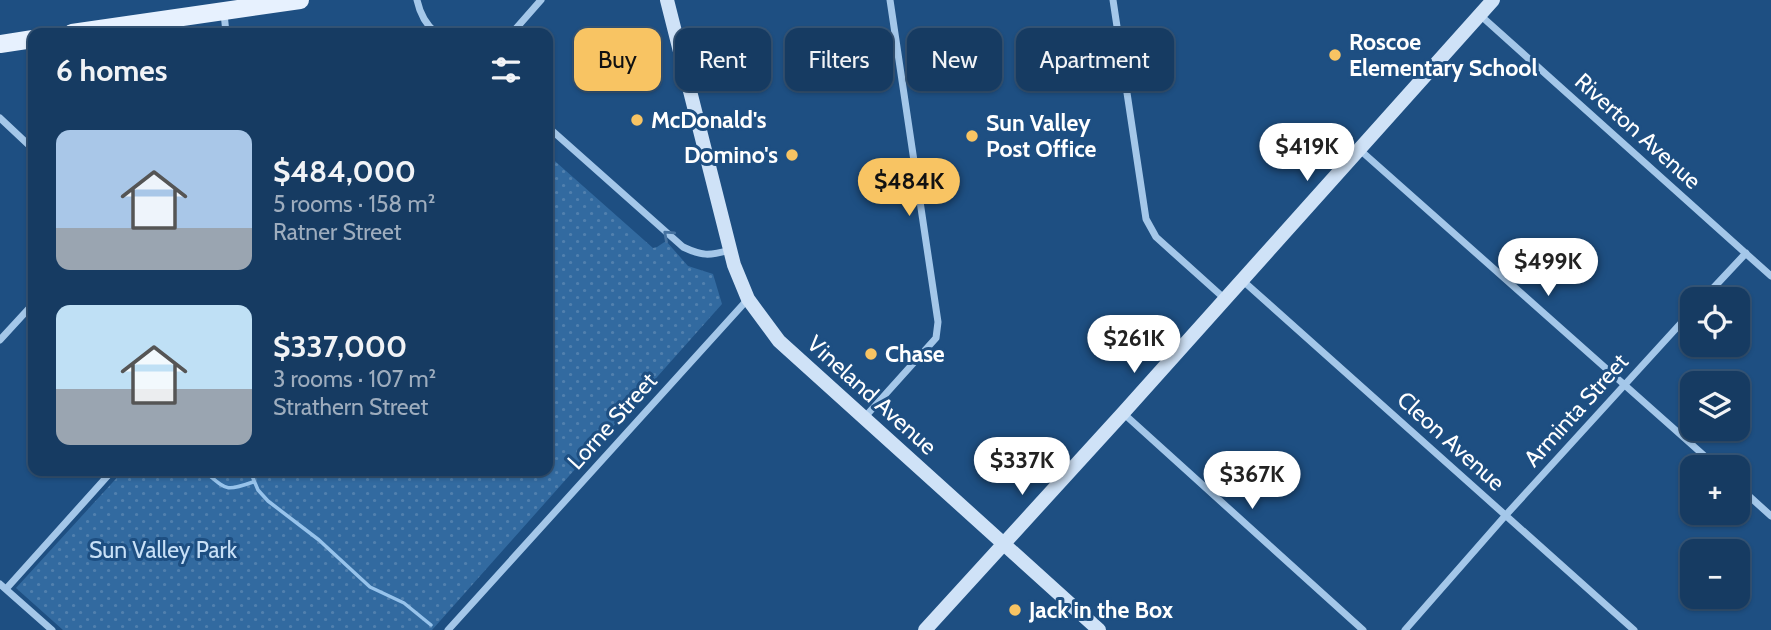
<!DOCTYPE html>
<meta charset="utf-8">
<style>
:root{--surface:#163b62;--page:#1f4268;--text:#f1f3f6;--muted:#9eadbe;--line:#355577;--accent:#f8c463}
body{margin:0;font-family:Cabin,sans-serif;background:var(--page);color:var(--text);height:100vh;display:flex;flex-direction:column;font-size:26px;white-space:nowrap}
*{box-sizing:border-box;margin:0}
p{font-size:23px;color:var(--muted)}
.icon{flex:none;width:38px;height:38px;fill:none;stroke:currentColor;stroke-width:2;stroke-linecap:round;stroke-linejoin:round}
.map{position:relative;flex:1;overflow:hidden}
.drawer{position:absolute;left:28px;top:28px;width:525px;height:448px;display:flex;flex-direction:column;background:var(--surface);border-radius:14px;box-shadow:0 2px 5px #0004,0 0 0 2px var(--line)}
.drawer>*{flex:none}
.banner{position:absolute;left:574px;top:28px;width:665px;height:63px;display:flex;gap:14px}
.fabs{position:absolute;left:1680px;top:287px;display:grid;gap:14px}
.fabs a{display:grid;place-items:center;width:70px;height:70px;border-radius:14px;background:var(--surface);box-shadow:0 2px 5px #0004,0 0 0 2px var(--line);font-size:35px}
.price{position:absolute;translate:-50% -60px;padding:0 16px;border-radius:24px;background:#fff;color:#222;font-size:23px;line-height:46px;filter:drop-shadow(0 2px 4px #0008)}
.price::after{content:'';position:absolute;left:50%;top:42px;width:21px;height:16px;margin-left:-10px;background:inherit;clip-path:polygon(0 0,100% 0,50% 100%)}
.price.active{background:var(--accent);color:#111}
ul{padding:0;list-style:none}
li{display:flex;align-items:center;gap:21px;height:175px;padding:0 28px}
li span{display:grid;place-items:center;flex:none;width:196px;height:140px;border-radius:14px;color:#555}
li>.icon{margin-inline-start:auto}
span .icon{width:84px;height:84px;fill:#fffc;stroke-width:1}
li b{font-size:30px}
h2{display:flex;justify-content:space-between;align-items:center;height:84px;padding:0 28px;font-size:30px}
.pill{padding:0 24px;border-radius:14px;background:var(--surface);box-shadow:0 2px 5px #0004,0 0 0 2px var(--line);font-size:24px;line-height:63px}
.pill.active{background:var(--accent);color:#111}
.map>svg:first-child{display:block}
.park{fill:url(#park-dots)}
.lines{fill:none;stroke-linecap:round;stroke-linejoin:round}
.stream{stroke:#97c3eb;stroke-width:3.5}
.street{stroke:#a4c7e9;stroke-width:7}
.secondary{stroke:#cfe2f7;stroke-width:14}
.primary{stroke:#e7f1fe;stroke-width:18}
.oneway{stroke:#4673a1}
.poi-dot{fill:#f8c463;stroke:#1e4f82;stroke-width:2.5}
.labels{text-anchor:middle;stroke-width:6;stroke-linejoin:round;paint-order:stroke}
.poi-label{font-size:23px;font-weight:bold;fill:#fff;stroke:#1e4f82;text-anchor:start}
.street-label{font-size:23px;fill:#fff;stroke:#1e4f82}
.park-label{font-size:23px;fill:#c8e0f7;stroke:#1e4f82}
</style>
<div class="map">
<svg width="1771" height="630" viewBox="0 0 1771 630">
<defs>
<pattern id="park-dots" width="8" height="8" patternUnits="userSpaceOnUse" patternTransform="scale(1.75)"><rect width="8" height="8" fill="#326aa0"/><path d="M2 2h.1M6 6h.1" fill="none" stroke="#5180ae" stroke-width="1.8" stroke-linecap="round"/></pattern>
</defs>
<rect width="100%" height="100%" fill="#1e4f82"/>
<path class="park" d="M 548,155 L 653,248 L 657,247 L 666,241 L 688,266 L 713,274 L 722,304 L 432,630 L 63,630 L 16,588 L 123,471 L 548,471 Z"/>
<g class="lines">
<path class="stream" d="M 204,471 C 227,490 225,492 253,482
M 250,471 L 258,490 L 268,501 L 319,540 L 370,587 L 404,603 L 431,625"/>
<path class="street" d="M 417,0 C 420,14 425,24 436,33
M 1113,0 L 1146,219 L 1156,237 L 1225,299
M 224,13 L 226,33
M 1480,15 L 1771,276
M 512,33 L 541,0
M 0,118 L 33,149
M 548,127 L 683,247 C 702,256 709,256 730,250
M 1360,150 L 1717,467
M 1242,280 L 1634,630
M 1703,299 L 1746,253
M 0,340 L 33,304
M 1123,413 L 1363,630
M 864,418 L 936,338 L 938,322 L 890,0
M 1738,486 L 1771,516
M 0,584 L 52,630
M 6,589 L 112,471
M 448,630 L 748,299
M 1405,630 L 1505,516 L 1692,311"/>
<path class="secondary" d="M 667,0 L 734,265 L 748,299 L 779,341 L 1099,630
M 925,630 L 1123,413 L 1493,0"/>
<path class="primary" d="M 72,33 L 300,0
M 0,44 L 33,39"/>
</g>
<defs><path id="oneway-chevron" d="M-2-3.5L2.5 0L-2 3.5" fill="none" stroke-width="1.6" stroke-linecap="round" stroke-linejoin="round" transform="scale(1.75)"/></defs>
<use class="oneway" href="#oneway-chevron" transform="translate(668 235) rotate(-138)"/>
<g class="poi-dot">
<circle cx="1335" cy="55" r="7"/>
<circle cx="637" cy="120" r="7"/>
<circle cx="972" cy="136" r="7"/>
<circle cx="792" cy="155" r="7"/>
<circle cx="871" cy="354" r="7"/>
<circle cx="1015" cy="610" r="7"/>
</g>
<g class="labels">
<g class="poi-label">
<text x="1349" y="50">Roscoe<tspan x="1349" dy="26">Elementary School</tspan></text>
<text x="651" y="128">McDonald's</text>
<text x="986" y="131">Sun Valley<tspan x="986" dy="26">Post Office</tspan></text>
<text x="778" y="163" text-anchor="end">Domino's</text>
<text x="885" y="362">Chase</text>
<text x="1029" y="618">Jack in the Box</text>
</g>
<g class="street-label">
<text transform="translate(1638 131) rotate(42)" y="8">Riverton Avenue</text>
<text transform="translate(872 395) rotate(42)" y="8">Vineland Avenue</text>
<text transform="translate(1576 410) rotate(-48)" y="8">Arminta Street</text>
<text transform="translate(612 421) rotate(-48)" y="8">Lorne Street</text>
<text transform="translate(1451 441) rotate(42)" y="8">Cleon Avenue</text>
</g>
<g class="park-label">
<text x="163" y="558">Sun Valley Park</text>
</g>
</g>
</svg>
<div class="fabs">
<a><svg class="icon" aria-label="locate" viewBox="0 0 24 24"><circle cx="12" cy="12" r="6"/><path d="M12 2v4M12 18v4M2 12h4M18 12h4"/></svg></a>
<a><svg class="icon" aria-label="layers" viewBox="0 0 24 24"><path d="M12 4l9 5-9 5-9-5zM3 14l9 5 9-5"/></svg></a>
<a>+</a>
<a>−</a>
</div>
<b class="price" style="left:1307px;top:183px">$419K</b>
<b class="price active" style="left:909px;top:218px">$484K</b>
<b class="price" style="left:1548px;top:298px">$499K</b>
<b class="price" style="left:1134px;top:375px">$261K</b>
<b class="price" style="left:1022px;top:497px">$337K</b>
<b class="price" style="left:1252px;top:511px">$367K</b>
<div class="banner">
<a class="pill active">Buy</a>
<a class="pill">Rent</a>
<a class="pill">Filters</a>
<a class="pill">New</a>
<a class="pill">Apartment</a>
</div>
<section class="drawer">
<h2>6 homes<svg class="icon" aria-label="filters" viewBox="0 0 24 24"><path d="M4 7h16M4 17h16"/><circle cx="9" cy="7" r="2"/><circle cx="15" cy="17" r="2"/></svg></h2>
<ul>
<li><span style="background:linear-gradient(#a9c7e8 70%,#9aa5b1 0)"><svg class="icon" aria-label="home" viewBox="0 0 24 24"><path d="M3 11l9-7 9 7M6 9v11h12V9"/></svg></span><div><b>$484,000</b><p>5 rooms · 158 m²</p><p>Ratner Street</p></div></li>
<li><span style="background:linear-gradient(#bfe0f5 60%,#9aa5b1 0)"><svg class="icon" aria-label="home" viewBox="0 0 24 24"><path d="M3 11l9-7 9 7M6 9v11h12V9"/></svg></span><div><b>$337,000</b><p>3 rooms · 107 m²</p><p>Strathern Street</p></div></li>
</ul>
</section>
</div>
